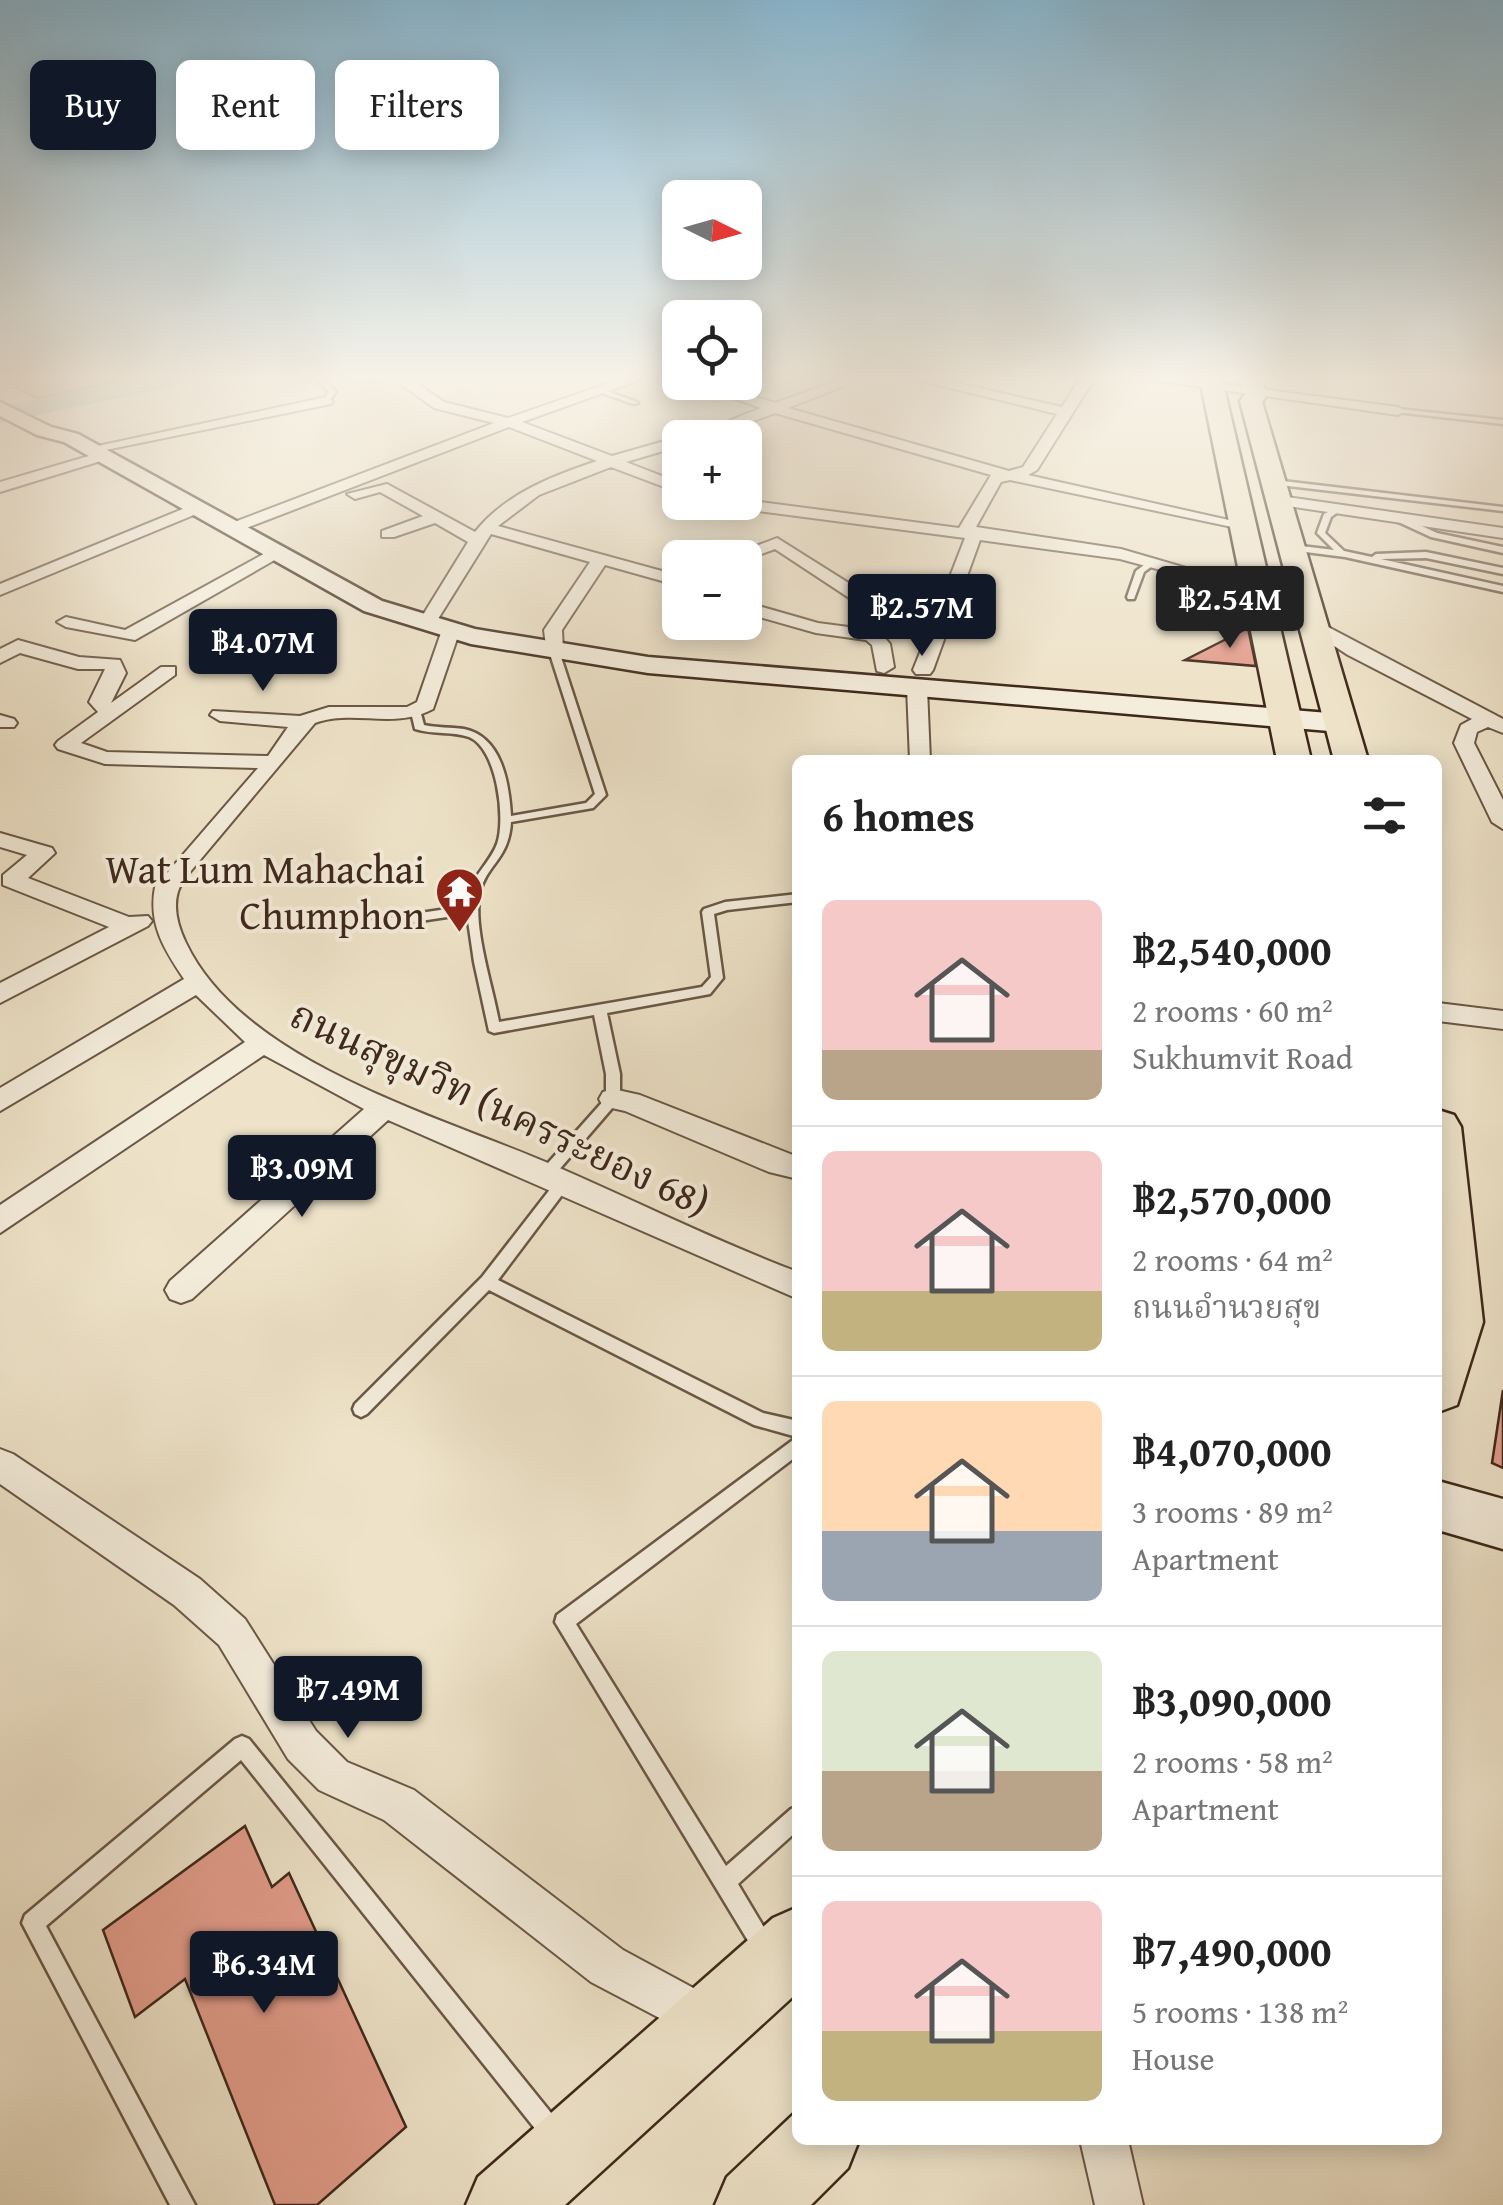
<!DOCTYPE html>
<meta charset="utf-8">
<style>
:root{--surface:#fff;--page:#f2f2f2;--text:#222;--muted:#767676;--line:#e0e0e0;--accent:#111827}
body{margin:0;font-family:"Gentium Book Plus","Noto Serif Thai",serif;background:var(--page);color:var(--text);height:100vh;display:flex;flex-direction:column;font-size:38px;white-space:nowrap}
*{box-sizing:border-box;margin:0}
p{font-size:32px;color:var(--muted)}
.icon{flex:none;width:55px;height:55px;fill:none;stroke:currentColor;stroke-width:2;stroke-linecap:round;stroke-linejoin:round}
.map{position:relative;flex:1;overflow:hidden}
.drawer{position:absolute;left:792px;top:755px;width:650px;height:1390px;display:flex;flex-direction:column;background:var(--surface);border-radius:15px;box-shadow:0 5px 25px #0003}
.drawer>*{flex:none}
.top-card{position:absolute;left:30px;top:60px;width:612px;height:90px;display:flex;gap:20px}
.needle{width:65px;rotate:95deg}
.controls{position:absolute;left:662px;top:180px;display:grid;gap:20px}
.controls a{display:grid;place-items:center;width:100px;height:100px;border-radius:15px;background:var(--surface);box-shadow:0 5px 25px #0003;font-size:50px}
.price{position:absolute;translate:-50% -85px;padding:0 22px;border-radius:10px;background:var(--accent);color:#fff;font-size:32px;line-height:65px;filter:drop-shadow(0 2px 5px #0008)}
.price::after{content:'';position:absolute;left:50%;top:60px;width:30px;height:22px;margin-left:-15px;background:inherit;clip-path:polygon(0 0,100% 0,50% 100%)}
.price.active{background:#222;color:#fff}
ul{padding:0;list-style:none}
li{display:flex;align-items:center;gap:30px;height:250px;padding:0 30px}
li+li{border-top:2px solid var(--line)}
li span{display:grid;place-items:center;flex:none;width:280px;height:200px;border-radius:15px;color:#555}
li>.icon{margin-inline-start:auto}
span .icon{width:120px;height:120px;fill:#fffc;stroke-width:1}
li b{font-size:42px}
h2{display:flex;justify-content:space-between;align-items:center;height:120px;padding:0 30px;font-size:42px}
.tag{padding:0 35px;border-radius:15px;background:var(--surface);box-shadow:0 5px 25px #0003;font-size:35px;line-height:90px}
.tag.active{background:var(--accent);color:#fff}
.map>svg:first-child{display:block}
.green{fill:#b7c498;stroke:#7a7659;stroke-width:2.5}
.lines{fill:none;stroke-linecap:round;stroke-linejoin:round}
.river{fill:#9abeb2;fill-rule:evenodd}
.building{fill:#e39d8c;stroke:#3e281a;stroke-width:2.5}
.lane-casing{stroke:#6a5746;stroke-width:5}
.street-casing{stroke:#6a5746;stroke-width:4}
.secondary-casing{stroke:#3e281a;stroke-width:5}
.primary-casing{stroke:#3e281a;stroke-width:5}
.lane{fill:#f4eddc;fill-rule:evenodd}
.street{fill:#f4eddc;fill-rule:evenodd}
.secondary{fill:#f4eddc;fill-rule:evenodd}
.primary{fill:#eee3c9;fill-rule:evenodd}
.labels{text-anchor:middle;stroke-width:8;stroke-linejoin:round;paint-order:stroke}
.poi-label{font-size:40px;fill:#3e281a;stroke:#f4eddc;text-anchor:end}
.street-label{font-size:40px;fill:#3e281a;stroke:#f4eddc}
</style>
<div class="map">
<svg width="1503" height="2205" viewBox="0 0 1503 2205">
<rect width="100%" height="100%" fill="#eee3c9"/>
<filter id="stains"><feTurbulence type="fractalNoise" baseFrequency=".002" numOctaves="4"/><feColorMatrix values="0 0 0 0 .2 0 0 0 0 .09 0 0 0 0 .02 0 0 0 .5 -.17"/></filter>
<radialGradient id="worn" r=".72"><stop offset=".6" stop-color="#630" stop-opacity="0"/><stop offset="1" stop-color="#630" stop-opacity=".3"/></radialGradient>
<path class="green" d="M 1,379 L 125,379 L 38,399 Z"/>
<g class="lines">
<path class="river" d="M 133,379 L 184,379 L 171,387 L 0,423 L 0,407 Z"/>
</g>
<path class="building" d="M 1248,628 L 1256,666 L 1185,660 Z
M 1503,1390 L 1503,1468 L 1492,1463 Z
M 245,1826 L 272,1887 L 289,1873 L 406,2127 L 317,2205 L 275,2205 L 185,1979 L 135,2017 L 103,1930 Z"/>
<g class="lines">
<defs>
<path id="lane" d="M 317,379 L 323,379 L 336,392 L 328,402 L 323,401 L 329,392 Z
M 601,389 L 637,402 L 638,403 L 633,404 L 599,392 Z
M 1398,409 L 1503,420 L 1503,424 L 1396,412 Z
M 1274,480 L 1503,507 L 1503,511 L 1271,484 L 1271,480 Z
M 1338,507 L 1342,509 L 1331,517 L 1325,533 L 1344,551 L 1372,557 L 1376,554 L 1426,552 L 1503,568 L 1503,574 L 1426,558 L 1381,559 L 1503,586 L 1503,592 L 1345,557 L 1290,550 L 1290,546 L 1293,545 L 1334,550 L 1317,533 L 1324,514 Z
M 1392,515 L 1398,515 L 1437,533 L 1503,547 L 1503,553 L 1431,537 L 1392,519 Z
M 1152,559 L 1159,561 L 1144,572 L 1134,599 L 1128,599 L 1127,597 L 1136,571 Z
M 554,648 L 559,651 L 606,795 L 593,808 L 511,822 C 509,859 487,864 480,892 C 472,926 493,987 499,1022 L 702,987 L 711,977 L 702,912 L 704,909 L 725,902 L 798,894 L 798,902 L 727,910 L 714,914 L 723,978 L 710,994 L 607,1013 L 620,1074 L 620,1099 L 551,1179 L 541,1179 L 539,1175 L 541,1171 L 606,1098 L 606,1074 L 594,1015 L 494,1033 L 489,1031 L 474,962 L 467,914 L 360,930 L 354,926 L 360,922 L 467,906 C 467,879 488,867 497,844 C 506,819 497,748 469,737 C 452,731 433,735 415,729 L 411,712 L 412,710 L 420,710 L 424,725 C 437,728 451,727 464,729 C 502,737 509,783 511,816 L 586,803 L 595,794 L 549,651 Z
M 563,1177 L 568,1179 L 570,1183 L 568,1187 L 498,1280 L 763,1413 L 798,1421 L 798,1455 L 576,1624 L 726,1866 L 791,1809 L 798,1806 L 798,1830 L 738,1884 L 775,1946 L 772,1954 L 764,1957 L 756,1954 L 555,1622 L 557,1615 L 797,1437 L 754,1425 L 489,1290 L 367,1414 L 361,1417 L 355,1414 L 353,1409 L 355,1404 L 482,1277 L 558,1179 Z
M 242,1736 L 249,1739 L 560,2124 L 564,2132 L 560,2140 L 552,2144 L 544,2140 L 241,1760 L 46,1926 L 195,2205 L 170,2205 L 22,1923 L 25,1915 L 235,1739 Z"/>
<path id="street" d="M 394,379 L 410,379 L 444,402 L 508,418 L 621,379 L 642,379 L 522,422 L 612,456 L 675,438 L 684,438 L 680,438 L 680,446 L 626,462 L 680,483 L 680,493 L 611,467 L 539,495 L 498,526 L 680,576 L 680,586 L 605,565 L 562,630 L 563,651 L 554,657 L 547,655 L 544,630 L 590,562 L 491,534 L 433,627 L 421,627 L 418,623 L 468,542 L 435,523 L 394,537 L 382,537 L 382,531 L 423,516 L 380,492 L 355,499 L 347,494 L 387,484 L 475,532 C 505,494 552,476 597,461 L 509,427 L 236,532 L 224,532 L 224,526 L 494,423 L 434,408 Z
M 842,379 L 862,379 L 788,408 L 1009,471 L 1023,467 L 1057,414 L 914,379 L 940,379 L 1062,407 L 1080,379 L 1094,379 L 1037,470 L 1028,475 L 1251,525 L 1251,531 L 1010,480 L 1001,482 L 976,527 L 1121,549 L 1265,591 L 1256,596 L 1120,559 L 980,540 L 933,670 L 930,674 L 916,674 L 913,670 L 933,620 L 863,607 L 775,549 L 745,560 L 725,558 L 777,538 L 874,599 L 937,610 L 965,538 L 727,507 L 719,502 L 745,500 L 959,528 L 991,475 L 775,413 L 707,438 L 685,438 L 761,408 L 688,382 L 709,382 L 775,403 Z
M 1145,379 L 1185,379 L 1398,407 L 1405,411 L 1398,415 Z
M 326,397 L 333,401 L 331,404 L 86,454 L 79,450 Z
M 99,453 L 106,457 L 104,460 L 0,492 L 0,482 Z
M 1280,496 L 1503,528 L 1503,538 L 1274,504 L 1272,501 Z
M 195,504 L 201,506 L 201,512 L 0,595 L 0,584 Z
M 271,550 L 285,554 L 135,640 L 66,627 L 57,622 L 66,617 L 125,630 Z
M 745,602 L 818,623 L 879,631 L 890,644 L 894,667 L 884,673 L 877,671 L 872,645 L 866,640 L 816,633 L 745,613 Z
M 1311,618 L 1503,719 L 1503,733 L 1488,727 L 1477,732 L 1474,743 L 1503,800 L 1503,829 L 1492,822 L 1454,743 L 1461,725 L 1472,719 L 1348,655 L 1305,627 L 1302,623 Z
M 451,625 L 460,630 L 433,709 C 394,730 354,709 315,723 L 185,878 C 170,898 176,922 186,943 C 243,1063 440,1116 555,1166 C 636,1201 715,1241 798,1272 L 798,1299 L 388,1120 L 192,1299 L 181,1303 L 170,1299 L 165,1290 L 170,1281 L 364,1109 L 264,1055 L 0,1233 L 0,1205 L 245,1042 L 196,995 L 0,1111 L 0,1088 L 184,979 C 164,949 148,924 155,887 L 258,768 L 105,764 L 58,749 L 55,745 L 58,741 L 98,712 L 89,702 L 105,669 L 78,669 L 20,653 L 0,663 L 0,649 L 18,640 L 79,657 L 120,660 L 126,673 L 111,703 L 161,667 L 175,667 L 175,675 L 81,743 L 107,752 L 268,756 L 288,727 L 220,721 L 210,715 L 213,711 L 300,716 L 329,707 L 407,707 L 417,702 L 442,630 Z
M 917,682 L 927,688 L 930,760 L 910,760 L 907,688 Z
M 0,715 L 14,719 L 17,723 L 14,727 L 0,727 Z
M 0,833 L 52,848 L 55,853 L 28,878 L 129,917 L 148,916 L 152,921 L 148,926 L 0,1003 L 0,983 L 109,927 L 3,885 L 3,875 L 27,855 L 0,847 Z
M 1438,1003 L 1503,1011 L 1503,1029 L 1438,1021 Z
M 613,1089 L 640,1095 L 798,1157 L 798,1179 L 769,1172 L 625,1111 L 603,1106 L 599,1099 L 603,1092 Z
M 0,1449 L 13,1454 L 200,1579 L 245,1619 L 316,1731 L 347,1762 L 414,1790 L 623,1950 L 723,2004 L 730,2020 L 723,2036 L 707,2043 L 591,1982 L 384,1820 L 319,1790 L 288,1759 L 219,1645 L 174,1605 L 0,1484 Z
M 1080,2140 L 1128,2140 L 1143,2205 L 1095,2205 Z"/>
<path id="secondary" d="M 0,402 L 51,427 L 78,434 L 382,601 L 475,629 L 648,657 L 1341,714 L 1351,717 L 1356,723 L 1351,729 L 1341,732 L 648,673 L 471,644 L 364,611 L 64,442 L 37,435 L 0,416 Z
M 1438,1481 L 1503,1499 L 1503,1549 L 1438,1530 Z"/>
<path id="primary" d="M 1200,379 L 1222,379 L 1311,760 L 1277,760 Z
M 1239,379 L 1261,379 L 1267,395 L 1262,402 L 1368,760 L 1334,760 L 1240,401 L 1245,394 Z
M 1438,1110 L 1454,1115 L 1461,1127 L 1483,1322 L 1457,1405 L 1438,1412 Z
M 798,1907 L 798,1992 L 565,2205 L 466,2205 L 478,2177 L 773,1918 Z
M 798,2110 L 798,2140 L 859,2140 L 848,2168 L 811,2205 L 715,2205 L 727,2177 Z"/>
</defs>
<use href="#lane" class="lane-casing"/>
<use href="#street" class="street-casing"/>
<use href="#secondary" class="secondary-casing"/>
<use href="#primary" class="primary-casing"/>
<use href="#lane" class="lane"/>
<use href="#street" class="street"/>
<use href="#secondary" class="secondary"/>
<use href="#primary" class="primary"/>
</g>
<linearGradient id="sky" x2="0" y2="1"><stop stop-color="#89b8d2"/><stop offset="0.55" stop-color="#f7f2e7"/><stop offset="1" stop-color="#f7f2e7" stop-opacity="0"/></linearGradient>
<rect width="1503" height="688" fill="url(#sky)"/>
<defs>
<symbol id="temple-pin" viewBox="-11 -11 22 30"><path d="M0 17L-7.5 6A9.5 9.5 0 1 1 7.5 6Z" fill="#8f2418" stroke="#f4eddc"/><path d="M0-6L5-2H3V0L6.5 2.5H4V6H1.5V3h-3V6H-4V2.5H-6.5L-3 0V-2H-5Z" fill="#fff"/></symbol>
</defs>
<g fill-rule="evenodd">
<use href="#temple-pin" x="432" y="864" width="55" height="75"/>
</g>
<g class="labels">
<g class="poi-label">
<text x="425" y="883">Wat Lum Mahachai<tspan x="425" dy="46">Chumphon</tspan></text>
</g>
<g class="street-label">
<text transform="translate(500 1108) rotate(25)" y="14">ถนนสุขุมวิท (นครระยอง 68)</text>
</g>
</g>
<rect width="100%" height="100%" filter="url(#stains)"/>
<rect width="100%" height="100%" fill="url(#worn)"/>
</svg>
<div class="controls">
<a><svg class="needle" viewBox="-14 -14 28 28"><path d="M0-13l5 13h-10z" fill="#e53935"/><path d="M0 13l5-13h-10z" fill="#767676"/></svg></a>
<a><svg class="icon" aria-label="locate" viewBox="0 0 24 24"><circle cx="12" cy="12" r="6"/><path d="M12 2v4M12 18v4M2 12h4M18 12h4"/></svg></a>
<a>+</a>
<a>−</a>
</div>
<b class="price active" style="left:1230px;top:651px">฿2.54M</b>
<b class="price" style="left:922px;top:659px">฿2.57M</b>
<b class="price" style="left:263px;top:694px">฿4.07M</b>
<b class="price" style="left:302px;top:1220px">฿3.09M</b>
<b class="price" style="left:348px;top:1741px">฿7.49M</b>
<b class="price" style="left:264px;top:2016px">฿6.34M</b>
<div class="top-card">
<a class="tag active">Buy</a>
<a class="tag">Rent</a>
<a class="tag">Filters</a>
</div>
<section class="drawer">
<h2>6 homes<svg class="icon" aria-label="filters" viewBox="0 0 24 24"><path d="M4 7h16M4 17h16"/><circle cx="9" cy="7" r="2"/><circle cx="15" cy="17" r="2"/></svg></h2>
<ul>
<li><span style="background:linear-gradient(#f6c9c9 75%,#b9a48a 0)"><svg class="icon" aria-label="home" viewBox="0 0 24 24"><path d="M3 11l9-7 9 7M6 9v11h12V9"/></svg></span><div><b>฿2,540,000</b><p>2 rooms · 60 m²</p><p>Sukhumvit Road</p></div></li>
<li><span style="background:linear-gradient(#f6c9c9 70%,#c2b280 0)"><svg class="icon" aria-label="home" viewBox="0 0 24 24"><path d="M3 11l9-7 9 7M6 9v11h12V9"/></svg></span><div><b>฿2,570,000</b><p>2 rooms · 64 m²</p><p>ถนนอำนวยสุข</p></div></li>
<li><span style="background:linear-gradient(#ffd9b3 65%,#9aa5b1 0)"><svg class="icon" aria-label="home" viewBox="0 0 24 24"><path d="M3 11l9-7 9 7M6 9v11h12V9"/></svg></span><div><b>฿4,070,000</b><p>3 rooms · 89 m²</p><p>Apartment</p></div></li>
<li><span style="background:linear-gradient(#dfe7d0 60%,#b9a48a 0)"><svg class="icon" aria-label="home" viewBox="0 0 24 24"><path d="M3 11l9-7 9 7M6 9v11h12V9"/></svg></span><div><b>฿3,090,000</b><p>2 rooms · 58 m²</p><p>Apartment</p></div></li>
<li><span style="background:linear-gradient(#f6c9c9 65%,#c2b280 0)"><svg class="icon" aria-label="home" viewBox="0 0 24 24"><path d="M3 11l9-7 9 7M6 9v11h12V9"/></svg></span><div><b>฿7,490,000</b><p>5 rooms · 138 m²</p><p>House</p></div></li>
</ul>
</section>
</div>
